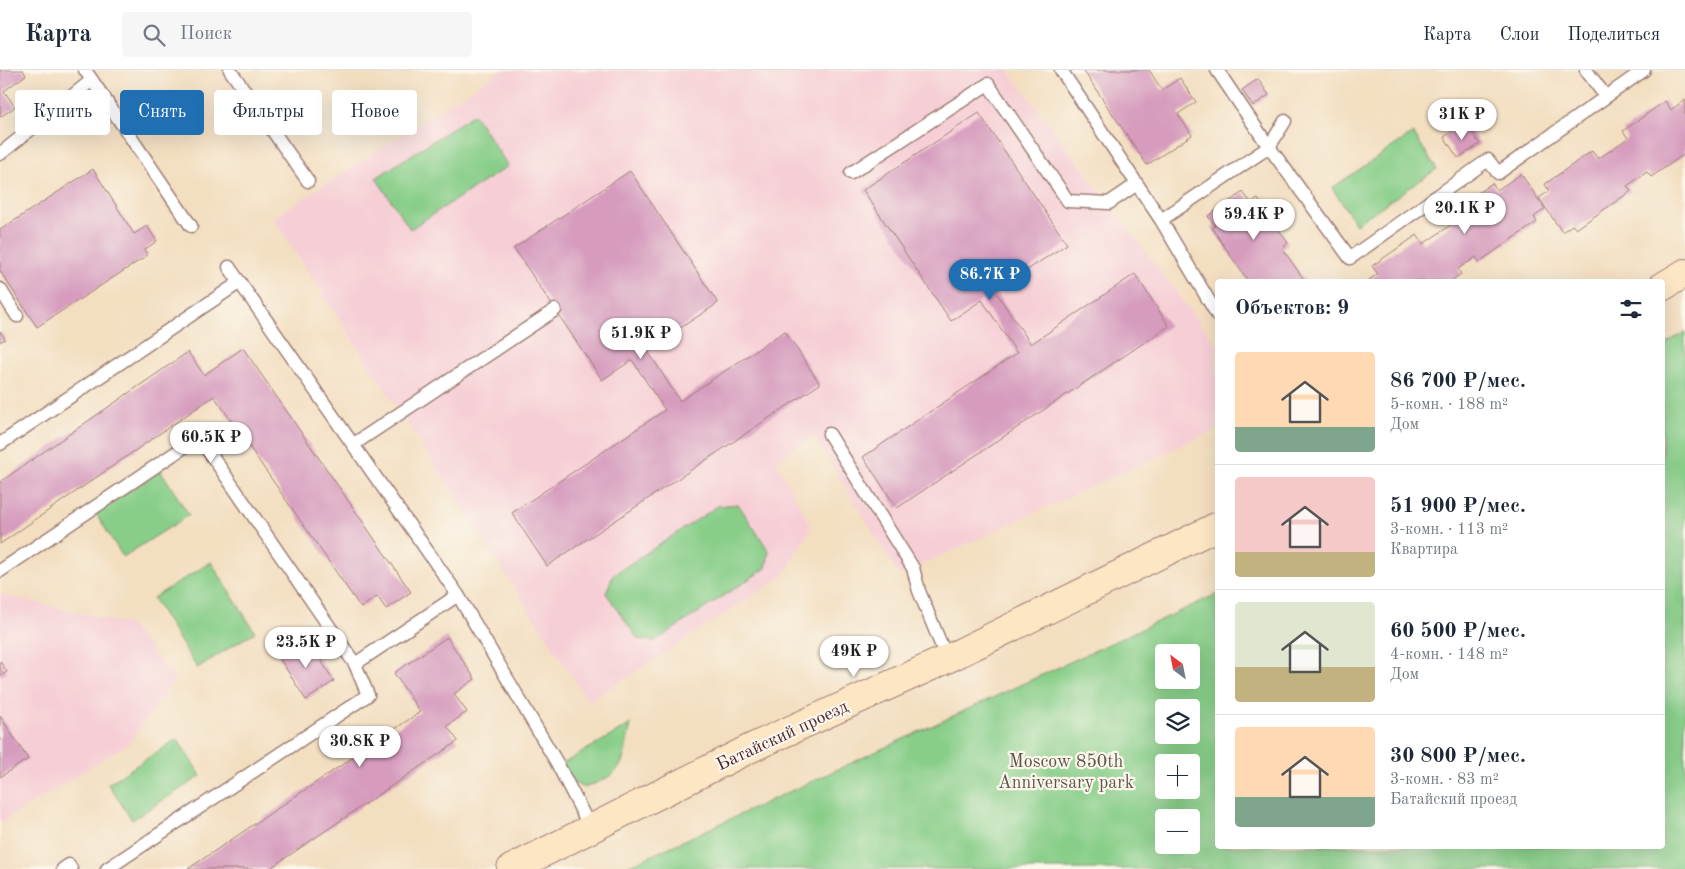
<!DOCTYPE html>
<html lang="ru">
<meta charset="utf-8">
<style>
:root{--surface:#fff;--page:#f6f6f7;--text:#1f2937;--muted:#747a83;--line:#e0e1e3;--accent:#1f6fb2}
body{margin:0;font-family:"Old Standard TT",serif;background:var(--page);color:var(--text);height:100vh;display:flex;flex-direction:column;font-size:19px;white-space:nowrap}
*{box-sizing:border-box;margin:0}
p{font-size:16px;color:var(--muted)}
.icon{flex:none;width:28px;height:28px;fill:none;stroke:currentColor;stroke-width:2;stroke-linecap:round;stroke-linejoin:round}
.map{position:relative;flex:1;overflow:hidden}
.sheet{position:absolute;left:1215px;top:209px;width:450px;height:570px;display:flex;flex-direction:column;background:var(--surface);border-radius:5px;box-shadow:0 5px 20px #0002}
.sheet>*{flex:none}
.banner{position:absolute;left:15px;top:20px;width:475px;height:45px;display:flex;gap:10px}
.needle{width:32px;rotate:328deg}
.tools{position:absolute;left:1155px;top:574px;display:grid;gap:10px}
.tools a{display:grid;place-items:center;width:45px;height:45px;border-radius:5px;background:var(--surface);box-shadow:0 5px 20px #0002;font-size:25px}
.price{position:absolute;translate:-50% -42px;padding:0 11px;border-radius:18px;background:#fff;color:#222;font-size:16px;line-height:32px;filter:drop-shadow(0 1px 2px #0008)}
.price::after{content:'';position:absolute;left:50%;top:30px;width:15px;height:11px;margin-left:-8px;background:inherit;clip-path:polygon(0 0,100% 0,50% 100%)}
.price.current{background:var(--accent);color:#fff}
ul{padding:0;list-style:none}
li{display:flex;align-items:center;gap:15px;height:125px;padding:0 20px}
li+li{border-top:1px solid var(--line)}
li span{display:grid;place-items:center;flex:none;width:140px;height:100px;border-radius:5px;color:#555}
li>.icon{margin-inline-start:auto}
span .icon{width:60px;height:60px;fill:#fffc;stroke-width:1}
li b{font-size:21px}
h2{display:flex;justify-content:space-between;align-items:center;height:60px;padding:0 20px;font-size:21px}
.chip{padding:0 18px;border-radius:5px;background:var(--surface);box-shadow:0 5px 20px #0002;font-size:18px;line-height:45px}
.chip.current{background:var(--accent);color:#fff}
header{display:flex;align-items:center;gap:30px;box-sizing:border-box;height:70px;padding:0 25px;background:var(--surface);border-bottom:1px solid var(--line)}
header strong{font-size:24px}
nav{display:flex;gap:28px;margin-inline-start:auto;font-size:18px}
.search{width:350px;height:45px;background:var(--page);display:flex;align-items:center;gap:12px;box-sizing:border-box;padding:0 18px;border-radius:5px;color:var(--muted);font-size:19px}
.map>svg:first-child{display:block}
.built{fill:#f6cfd6}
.green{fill:#88ce89;stroke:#69765a;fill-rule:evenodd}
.building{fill:#d69bbd}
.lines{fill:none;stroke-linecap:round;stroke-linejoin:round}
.lane-casing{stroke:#9e7e76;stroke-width:15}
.secondary-casing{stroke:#9e7e76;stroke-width:30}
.lane{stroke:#fff;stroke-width:12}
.secondary{stroke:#fce6c4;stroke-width:28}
.labels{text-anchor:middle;stroke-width:4.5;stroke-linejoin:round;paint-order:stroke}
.street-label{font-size:18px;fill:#4a1f2b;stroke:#fbf7ec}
.park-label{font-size:18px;fill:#5d5447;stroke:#fbf7ec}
</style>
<header>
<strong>Карта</strong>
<div class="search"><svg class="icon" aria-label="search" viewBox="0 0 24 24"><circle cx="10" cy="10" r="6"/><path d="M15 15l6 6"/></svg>Поиск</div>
<nav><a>Карта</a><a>Слои</a><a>Поделиться</a></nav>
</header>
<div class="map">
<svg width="1685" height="799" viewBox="0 0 1685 799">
<rect width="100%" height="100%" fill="#fbf7ec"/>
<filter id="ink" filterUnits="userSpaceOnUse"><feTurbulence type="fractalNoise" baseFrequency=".02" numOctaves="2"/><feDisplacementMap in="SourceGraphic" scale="10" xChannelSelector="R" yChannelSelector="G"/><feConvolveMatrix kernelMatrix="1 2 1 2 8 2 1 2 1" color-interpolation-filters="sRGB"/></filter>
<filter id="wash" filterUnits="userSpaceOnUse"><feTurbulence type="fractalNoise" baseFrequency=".0096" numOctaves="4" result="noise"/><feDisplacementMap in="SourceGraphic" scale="20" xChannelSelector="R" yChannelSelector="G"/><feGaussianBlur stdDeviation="1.12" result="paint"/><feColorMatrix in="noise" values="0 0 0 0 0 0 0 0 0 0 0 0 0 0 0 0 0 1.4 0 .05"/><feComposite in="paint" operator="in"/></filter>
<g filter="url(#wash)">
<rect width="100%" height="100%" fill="#f3dec0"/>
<path class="built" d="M 502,0 L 1008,0 L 1217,276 L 1217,359 L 899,505 L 814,366 L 776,391 L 811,457 L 784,505 L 589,632 L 273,148 Z
M 0,524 L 130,555 L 175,609 L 129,673 L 0,753 Z"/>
<path class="green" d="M 474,44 L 508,96 L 410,159 L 376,108 Z
M 1413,63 L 1437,99 L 1356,154 L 1332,118 Z
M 1685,262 L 1685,799 L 622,799 L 1217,524 L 1218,776 L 1662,776 L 1662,276 ZM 1191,582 L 1191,610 L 1164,610 L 1164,582 ZM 1164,638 L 1191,638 L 1191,665 L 1164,665 ZM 1191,692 L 1191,720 L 1164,720 L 1164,692 ZM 1164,748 L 1191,748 L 1191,775 L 1164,775 Z
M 161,401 L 189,445 L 123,487 L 95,442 Z
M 738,434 L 769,481 L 766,498 L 655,571 L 638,569 L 606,523 L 613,505 L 718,436 Z
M 211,492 L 255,562 L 197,598 L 153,528 Z
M 631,654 C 621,697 628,701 584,718 L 574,713 L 562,694 Z
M 177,669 L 201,706 L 132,750 L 108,714 Z"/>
<g id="blocks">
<path class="building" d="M 0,0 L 23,0 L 26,5 L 4,21 L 15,37 L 0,47 Z
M 1083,0 L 1149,0 L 1162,20 L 1180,8 L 1196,32 L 1178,44 L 1192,65 L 1147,95 Z
M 1258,9 L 1269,25 L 1253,36 L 1242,20 Z
M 1685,30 L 1685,84 L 1651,107 L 1647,102 L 1627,116 L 1631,121 L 1576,159 L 1572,155 L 1562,162 L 1539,128 L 1549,121 L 1545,114 L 1592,81 L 1598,89 L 1628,68 L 1623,61 L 1665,31 L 1671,40 Z
M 979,43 L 1067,174 L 995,221 L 1031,274 L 1135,204 L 1169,256 L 897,438 L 863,387 L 1017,283 L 982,230 L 951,251 L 863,120 Z
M 1465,53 L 1480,74 L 1458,88 L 1444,67 Z
M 93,99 L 134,164 L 147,156 L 157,171 L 144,180 L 148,185 L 37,257 L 0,201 L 0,160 Z
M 630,101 L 718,233 L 647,280 L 680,331 L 785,261 L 820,314 L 547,496 L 512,443 L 665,340 L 632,290 L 602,310 L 514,178 Z
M 1521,104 L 1545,139 L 1534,147 L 1537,152 L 1479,192 L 1476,187 L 1458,199 L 1461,204 L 1451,211 L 1367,211 L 1378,204 L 1372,196 L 1417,165 L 1423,174 L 1454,153 L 1448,144 L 1492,113 L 1497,120 Z
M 1243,122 L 1251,133 L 1258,129 L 1288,173 L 1282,178 L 1305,211 L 1248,211 L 1212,158 L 1215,156 L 1208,146 Z
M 0,261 L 5,269 L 0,272 Z
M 243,278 L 411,522 L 386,539 L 377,526 L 361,538 L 214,326 L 0,474 L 0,412 L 188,282 L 204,305 Z
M 447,567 L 475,609 L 454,624 L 467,642 L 447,656 L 458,671 L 269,799 L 188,799 L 420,642 L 394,603 Z
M 307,568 L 334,611 L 306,630 L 278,586 Z
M 0,591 L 7,602 L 0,606 Z
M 0,646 L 28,689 L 0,707 Z"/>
</g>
</g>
<g filter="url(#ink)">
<use href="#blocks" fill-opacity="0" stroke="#9e7e76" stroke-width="1"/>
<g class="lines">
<defs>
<path id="lane" d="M 85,0 L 191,156
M 230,0 L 308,111
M 1061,0 L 1161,150 L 1218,246
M 1217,0 L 1269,77 L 1350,188 L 1488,90 L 1498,103 L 1644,0
M 1586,0 L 1606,27
M 0,84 L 92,10
M 851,103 L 988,14 L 1068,131 L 1109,133 L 1137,114
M 1161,150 L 1269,77 L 1285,51
M 229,197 L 458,525 L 557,693 L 590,757
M 0,219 L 17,246
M 829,364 L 913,498 L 919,521 L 947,589
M 0,374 L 240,212
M 354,374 L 555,240
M 0,501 L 199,367 L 355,594
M 63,799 L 69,795 L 71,799
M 107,799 L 368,625 L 355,594 L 458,525"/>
<path id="secondary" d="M 1662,217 L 1685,203
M 511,799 L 751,678 L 947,589 L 1218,456"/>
</defs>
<use href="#lane" class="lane-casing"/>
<use href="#secondary" class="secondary-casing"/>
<use href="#lane" class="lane"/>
<use href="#secondary" class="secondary"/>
</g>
</g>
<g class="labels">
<g class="street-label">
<text transform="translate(782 665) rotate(-25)" y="6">Батайский проезд</text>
</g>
<g class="park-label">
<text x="1066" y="697">Moscow 850th<tspan x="1066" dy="21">Anniversary park</tspan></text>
</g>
</g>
</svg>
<div class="tools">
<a><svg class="needle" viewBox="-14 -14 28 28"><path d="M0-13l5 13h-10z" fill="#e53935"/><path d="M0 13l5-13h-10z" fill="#747a83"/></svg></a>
<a><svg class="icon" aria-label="layers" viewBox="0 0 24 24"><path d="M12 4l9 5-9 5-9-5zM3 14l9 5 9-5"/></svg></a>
<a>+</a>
<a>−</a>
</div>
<b class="price" style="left:1462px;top:71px">31K ₽</b>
<b class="price" style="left:1465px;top:165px">20.1K ₽</b>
<b class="price" style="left:1254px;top:171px">59.4K ₽</b>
<b class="price current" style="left:990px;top:231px">86.7K ₽</b>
<b class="price" style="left:641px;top:290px">51.9K ₽</b>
<b class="price" style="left:211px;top:394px">60.5K ₽</b>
<b class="price" style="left:306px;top:599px">23.5K ₽</b>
<b class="price" style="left:854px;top:608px">49K ₽</b>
<b class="price" style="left:360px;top:698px">30.8K ₽</b>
<div class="banner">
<a class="chip">Купить</a>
<a class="chip current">Снять</a>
<a class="chip">Фильтры</a>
<a class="chip">Новое</a>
</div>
<section class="sheet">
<h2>Объектов: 9<svg class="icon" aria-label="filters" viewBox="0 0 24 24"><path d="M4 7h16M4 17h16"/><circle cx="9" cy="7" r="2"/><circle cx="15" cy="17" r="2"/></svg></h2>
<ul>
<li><span style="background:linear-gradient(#ffd9b3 75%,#7fa58c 0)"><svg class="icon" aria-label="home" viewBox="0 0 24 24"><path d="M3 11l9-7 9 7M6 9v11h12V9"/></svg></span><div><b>86 700 ₽/мес.</b><p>5-комн. · 188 m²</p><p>Дом</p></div></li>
<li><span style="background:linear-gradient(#f6c9c9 75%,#c2b280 0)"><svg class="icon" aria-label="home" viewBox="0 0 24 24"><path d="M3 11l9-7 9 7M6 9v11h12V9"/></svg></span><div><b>51 900 ₽/мес.</b><p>3-комн. · 113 m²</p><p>Квартира</p></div></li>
<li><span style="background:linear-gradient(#dfe7d0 65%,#c2b280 0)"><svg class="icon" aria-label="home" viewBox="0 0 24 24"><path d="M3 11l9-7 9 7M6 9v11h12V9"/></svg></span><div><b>60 500 ₽/мес.</b><p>4-комн. · 148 m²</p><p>Дом</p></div></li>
<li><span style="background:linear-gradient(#ffd9b3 70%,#7fa58c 0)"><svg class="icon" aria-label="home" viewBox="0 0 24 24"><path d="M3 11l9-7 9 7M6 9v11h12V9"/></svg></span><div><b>30 800 ₽/мес.</b><p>3-комн. · 83 m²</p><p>Батайский проезд</p></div></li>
</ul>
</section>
</div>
